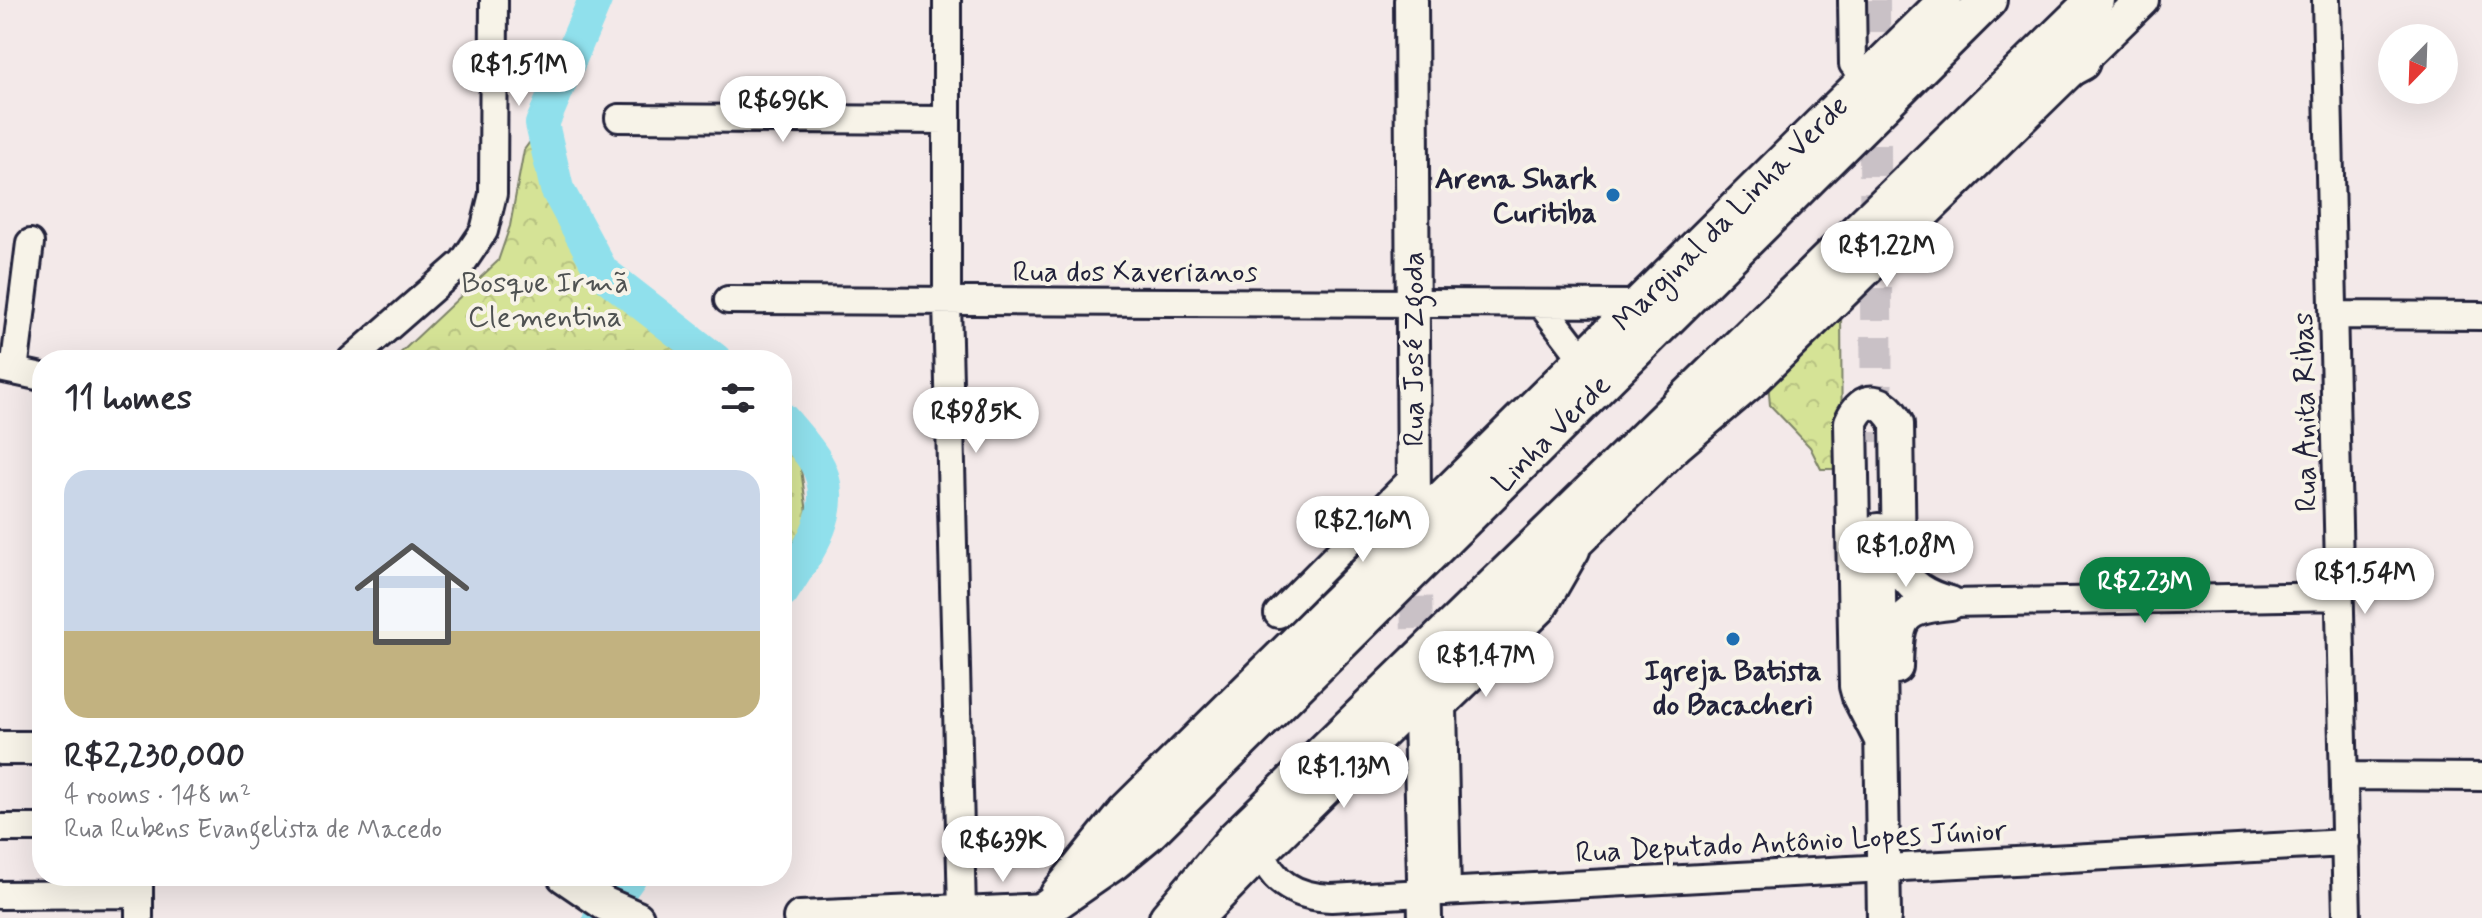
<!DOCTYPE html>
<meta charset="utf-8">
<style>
:root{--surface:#fff;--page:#f2f2f3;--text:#2b2b33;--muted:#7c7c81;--accent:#0b8043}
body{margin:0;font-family:Mynerve,sans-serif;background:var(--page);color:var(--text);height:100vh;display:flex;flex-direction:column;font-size:30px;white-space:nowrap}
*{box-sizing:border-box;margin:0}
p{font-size:26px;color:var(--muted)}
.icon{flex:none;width:44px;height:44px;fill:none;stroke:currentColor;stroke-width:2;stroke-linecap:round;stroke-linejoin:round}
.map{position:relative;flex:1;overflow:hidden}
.drawer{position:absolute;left:32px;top:350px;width:760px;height:536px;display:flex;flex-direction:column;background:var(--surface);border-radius:32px;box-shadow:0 8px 32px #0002}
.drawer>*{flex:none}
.needle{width:52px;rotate:203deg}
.fabs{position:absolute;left:2378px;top:24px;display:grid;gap:16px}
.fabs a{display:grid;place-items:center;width:80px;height:80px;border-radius:50%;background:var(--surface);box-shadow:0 8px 32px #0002;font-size:40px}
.price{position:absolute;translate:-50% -68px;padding:0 18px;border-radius:28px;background:#fff;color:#222;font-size:26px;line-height:52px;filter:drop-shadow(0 2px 4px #0008)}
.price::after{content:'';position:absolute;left:50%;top:48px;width:24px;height:18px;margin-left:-12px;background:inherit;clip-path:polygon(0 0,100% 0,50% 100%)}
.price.current{background:var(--accent);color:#fff}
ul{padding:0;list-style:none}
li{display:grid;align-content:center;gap:16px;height:424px;padding:0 32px}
li span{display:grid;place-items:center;height:248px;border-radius:24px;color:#555}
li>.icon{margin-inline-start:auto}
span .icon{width:144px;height:144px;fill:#fffc;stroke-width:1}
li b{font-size:34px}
h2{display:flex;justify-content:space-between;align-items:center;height:96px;padding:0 32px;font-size:34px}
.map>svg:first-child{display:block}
.forest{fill:url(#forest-crowns);stroke:#7c8268;stroke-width:2}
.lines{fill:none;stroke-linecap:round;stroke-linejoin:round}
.river{stroke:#90e0ec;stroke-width:34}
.major-tunnel{stroke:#c9c1c6;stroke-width:32;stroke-dasharray:32 16;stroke-linecap:butt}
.minor-casing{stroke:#22223b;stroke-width:32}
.major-casing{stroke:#22223b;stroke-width:38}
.highway-casing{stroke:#22223b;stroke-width:42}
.minor{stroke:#f7f3e8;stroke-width:26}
.major{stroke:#f7f3e8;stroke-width:32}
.highway{stroke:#f7f3e8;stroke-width:36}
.poi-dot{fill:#1f6fb2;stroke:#f7f3e8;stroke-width:3}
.labels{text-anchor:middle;stroke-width:8;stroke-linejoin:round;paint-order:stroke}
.poi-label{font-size:30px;font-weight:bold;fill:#22223b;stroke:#f7f3e8;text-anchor:end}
.street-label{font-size:30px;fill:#22223b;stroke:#f7f3e8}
.park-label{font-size:30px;fill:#4f5252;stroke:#f7f3e8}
</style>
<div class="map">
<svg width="2482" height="918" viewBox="0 0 2482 918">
<defs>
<pattern id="forest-crowns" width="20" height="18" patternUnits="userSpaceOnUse" patternTransform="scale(2)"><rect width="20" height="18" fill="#d5e396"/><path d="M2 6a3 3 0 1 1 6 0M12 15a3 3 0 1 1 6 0" fill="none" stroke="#b7c282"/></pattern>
</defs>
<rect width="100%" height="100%" fill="#f3e9e9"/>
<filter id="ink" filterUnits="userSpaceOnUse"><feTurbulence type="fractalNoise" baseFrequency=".0125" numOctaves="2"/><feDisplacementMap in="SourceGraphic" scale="16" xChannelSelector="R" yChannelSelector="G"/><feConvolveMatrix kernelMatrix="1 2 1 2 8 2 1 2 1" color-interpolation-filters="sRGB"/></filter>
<g filter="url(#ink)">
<path class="forest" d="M 542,135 L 554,190 L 600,274 L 699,360 L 393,360 L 498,261 L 510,226 L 524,150 L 532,139 Z
M 1841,307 L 1842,469 L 1821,469 L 1810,447 L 1770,405 L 1768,382 Z
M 782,441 L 800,462 L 808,520 L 782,561 Z"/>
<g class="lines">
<path class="river" d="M 595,0 L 542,124 L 557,189 L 602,272 L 715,360
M 782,419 C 793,432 805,445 814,459 C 844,506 807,552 782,592
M 600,918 L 630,876"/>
<path class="major-tunnel" d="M 1874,0 L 1877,442
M 1415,549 L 1418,678"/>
<defs>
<path id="minor" d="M 947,0 L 947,302 L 962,911 L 1046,907
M 1852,0 L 1853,64
M 2326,0 L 2347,918
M 619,118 L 947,120
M 728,300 L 1637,304
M 1542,305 L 1583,359
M 2334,315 L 2482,316
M 351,360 L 463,262 L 484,231 L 493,194 L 494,0
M 0,368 L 42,377
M 14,371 L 30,243
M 1950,603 L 2340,596
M 1278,614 L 1413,478
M 2344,776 L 2482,777
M 0,828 L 42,828
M 1262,851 C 1271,884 1299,897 1331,898 L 2346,843
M 1447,892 L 1443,706 L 1542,610 L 1576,551
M 0,895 L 139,894
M 139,918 L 139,876"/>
<path id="major" d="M 1411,0 L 1414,505
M 1878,530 L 1884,918
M 1896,667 C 1897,618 1899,608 1950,603
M 1420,717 L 1425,918
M 1879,736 L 1859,697 L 1856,686 L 1851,422 C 1863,393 1885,399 1897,424 L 1899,564 C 1908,587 1927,597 1950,603
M 0,748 L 42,748
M 564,876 L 605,904 L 637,918
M 1057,894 L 1124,811 L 1945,0
M 800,918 L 962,911 L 963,918
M 1197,918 L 1262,851 L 1587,532 L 1677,445 L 1750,383 L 2142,0"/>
<path id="highway" d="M 2010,100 L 2081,62
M 1032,918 L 1113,862 L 1148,833 L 1988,0
M 1168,918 L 1235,839 L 2095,0"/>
</defs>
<use href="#minor" class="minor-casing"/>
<use href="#major" class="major-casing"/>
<use href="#highway" class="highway-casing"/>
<use href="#minor" class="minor"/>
<use href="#major" class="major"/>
<use href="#highway" class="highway"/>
</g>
</g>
<g class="poi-dot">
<circle cx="1613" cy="195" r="8"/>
<circle cx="1733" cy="639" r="8"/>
</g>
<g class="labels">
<g class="poi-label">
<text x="1597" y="188">Arena Shark<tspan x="1597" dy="34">Curitiba</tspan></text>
<text x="1733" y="680" text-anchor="middle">Igreja Batista<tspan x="1733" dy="34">do Bacacheri</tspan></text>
</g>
<g class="street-label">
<text transform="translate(1730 213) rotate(-45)" y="10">Marginal da Linha Verde</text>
<text x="1135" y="281">Rua dos Xaverianos</text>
<text transform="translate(1413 349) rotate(-90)" y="10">Rua José Zgoda</text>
<text transform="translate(2304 412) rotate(-91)" y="10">Rua Anita Ribas</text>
<text transform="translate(1551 433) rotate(-45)" y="10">Linha Verde</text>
<text transform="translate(1791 841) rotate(-3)" y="10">Rua Deputado Antônio Lopes Júnior</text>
</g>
<g class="park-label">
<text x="545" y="292">Bosque Irmã<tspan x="545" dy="34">Clementina</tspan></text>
</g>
</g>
</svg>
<div class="fabs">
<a><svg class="needle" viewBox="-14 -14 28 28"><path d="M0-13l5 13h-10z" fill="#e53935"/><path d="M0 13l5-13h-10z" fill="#7c7c81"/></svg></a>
</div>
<b class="price" style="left:519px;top:108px">R$1.51M</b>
<b class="price" style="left:783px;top:144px">R$696K</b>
<b class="price" style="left:1887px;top:289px">R$1.22M</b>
<b class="price" style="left:976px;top:455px">R$985K</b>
<b class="price" style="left:1363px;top:564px">R$2.16M</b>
<b class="price" style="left:1906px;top:589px">R$1.08M</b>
<b class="price" style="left:2365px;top:616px">R$1.54M</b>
<b class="price current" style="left:2145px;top:625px">R$2.23M</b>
<b class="price" style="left:1486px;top:699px">R$1.47M</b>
<b class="price" style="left:1344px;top:810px">R$1.13M</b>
<b class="price" style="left:1003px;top:884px">R$639K</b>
<section class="drawer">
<h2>11 homes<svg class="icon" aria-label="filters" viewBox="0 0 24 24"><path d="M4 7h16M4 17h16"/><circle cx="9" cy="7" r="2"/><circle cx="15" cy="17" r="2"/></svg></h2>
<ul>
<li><span style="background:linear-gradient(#c9d6e8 65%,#c2b280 0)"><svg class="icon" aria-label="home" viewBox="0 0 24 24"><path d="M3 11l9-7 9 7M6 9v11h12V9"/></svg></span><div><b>R$2,230,000</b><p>4 rooms · 148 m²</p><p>Rua Rubens Evangelista de Macedo</p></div></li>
</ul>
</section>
</div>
